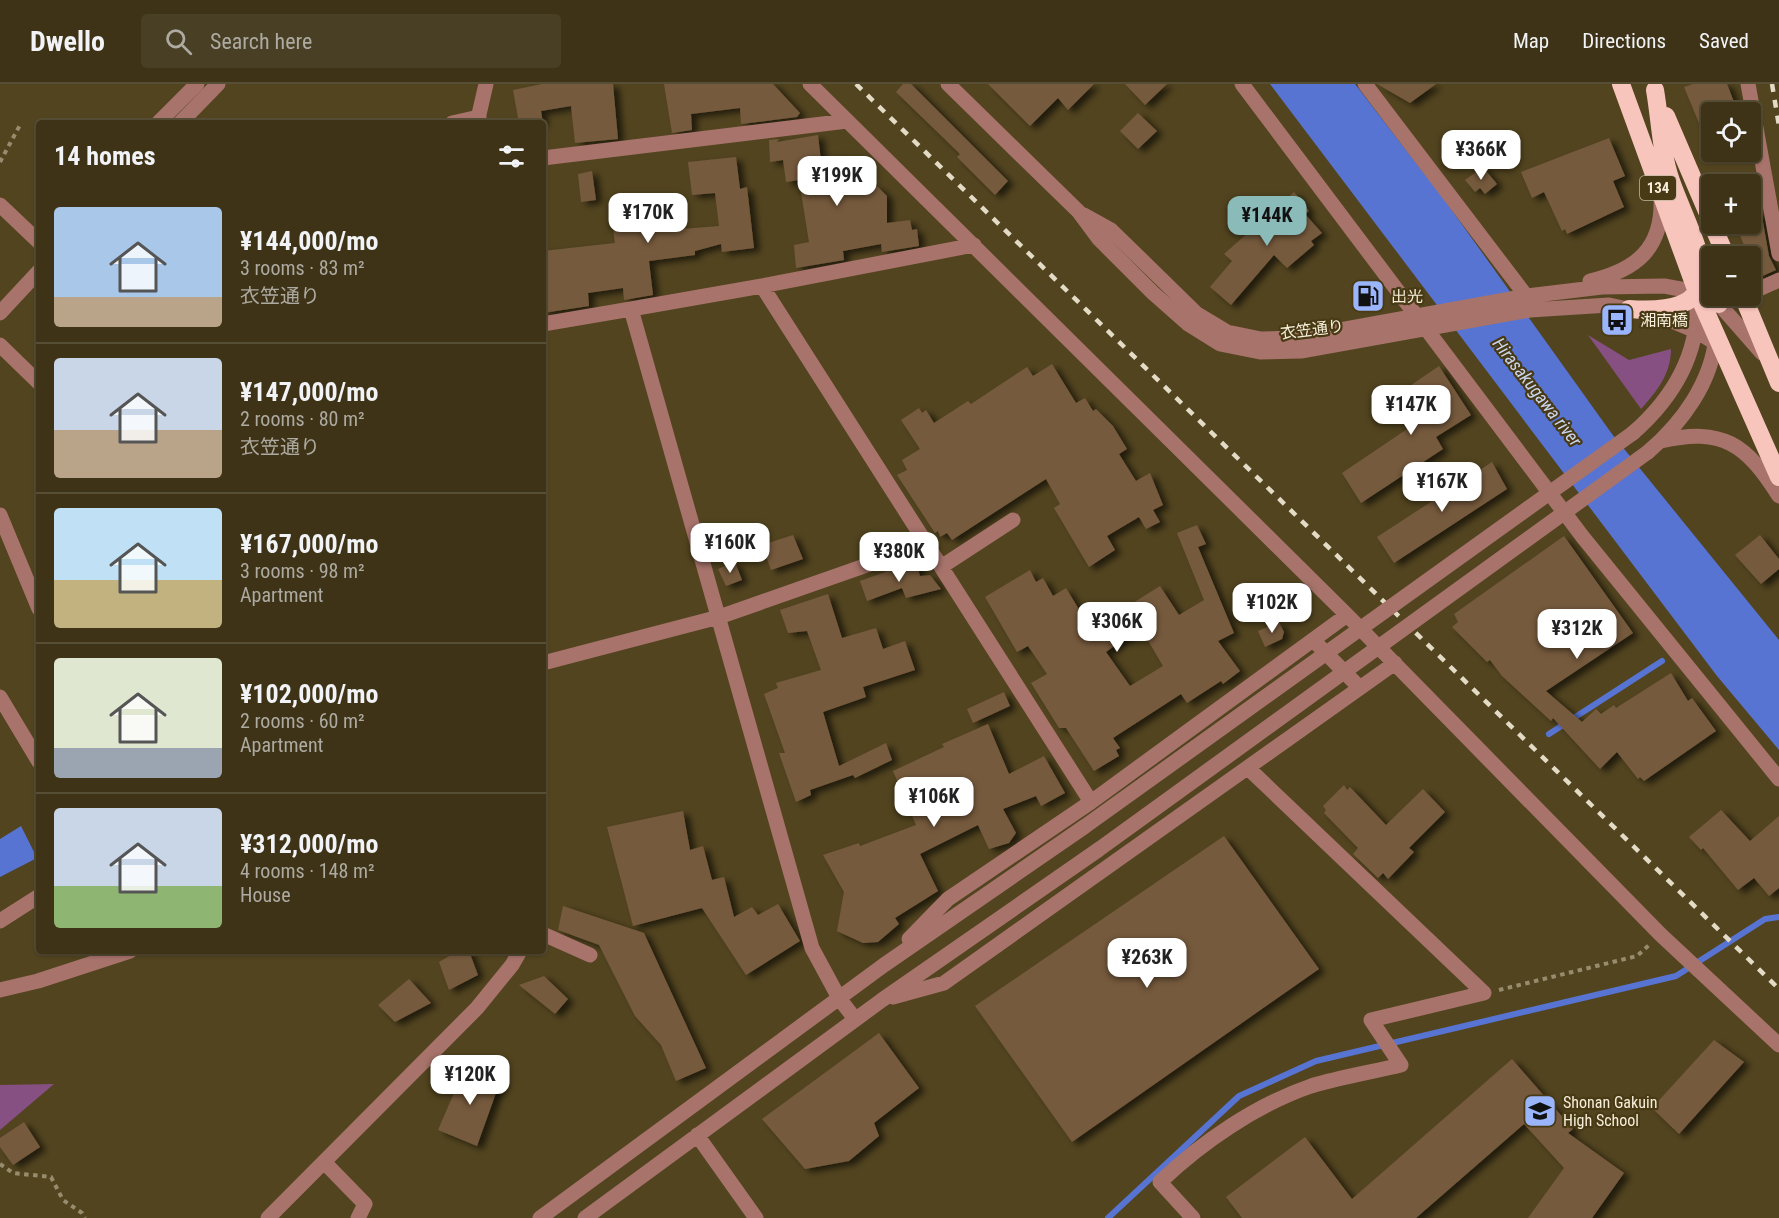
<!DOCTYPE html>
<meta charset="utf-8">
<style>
:root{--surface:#3e3317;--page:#493f24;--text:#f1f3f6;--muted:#adaaa1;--line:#574e36;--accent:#8bbbb9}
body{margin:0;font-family:"Roboto Condensed","Noto Sans JP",sans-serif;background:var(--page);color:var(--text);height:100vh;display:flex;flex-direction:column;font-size:22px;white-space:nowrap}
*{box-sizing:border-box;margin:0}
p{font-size:20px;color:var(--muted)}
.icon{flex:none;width:33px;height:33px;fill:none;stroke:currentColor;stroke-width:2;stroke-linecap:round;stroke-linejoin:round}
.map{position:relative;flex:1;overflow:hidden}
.sheet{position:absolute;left:36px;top:36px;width:510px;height:834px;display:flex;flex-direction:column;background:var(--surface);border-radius:6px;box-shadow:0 2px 4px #0004,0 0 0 2px var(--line)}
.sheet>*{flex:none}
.buttons{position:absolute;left:1701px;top:18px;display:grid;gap:12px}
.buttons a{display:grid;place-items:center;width:60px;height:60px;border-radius:6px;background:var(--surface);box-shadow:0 2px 4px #0004,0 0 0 2px var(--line);font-size:30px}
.price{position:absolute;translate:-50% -51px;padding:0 14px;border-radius:12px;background:#fff;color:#222;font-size:20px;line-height:39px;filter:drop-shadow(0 2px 3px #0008)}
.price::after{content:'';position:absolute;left:50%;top:36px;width:18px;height:14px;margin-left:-9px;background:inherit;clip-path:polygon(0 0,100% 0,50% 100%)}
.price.current{background:var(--accent);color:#111}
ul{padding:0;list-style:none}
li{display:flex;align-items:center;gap:18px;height:150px;padding:0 18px}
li+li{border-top:2px solid var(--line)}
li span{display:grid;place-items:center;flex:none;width:168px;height:120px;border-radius:6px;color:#555}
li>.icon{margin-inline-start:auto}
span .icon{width:72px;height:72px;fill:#fffc;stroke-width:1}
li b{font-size:26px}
h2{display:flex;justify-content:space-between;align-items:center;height:72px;padding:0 18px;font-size:26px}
header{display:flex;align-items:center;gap:36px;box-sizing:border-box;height:84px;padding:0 30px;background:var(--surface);border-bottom:2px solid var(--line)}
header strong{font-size:28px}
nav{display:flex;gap:33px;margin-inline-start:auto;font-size:21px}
.search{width:420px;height:54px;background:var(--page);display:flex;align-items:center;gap:15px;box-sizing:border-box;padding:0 21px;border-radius:6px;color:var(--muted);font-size:22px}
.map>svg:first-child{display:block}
.green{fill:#865083}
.water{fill:#5874d3}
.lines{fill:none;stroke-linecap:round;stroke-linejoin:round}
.stream{stroke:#5874d3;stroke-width:6}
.building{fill:#765a3c;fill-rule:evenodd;filter:url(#shadow)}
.path{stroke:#978c6e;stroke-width:4;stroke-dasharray:4.5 4.5;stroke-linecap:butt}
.minor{stroke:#a7736b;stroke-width:15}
.highway{stroke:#f8c5bd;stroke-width:18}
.rail{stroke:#e3dbc5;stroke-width:4.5;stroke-dasharray:8 8;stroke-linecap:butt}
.minor-bridge{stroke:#a7736b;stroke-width:15}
.labels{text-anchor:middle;stroke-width:4.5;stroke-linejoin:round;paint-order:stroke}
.shield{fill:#483a14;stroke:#c2b89f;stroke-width:1.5}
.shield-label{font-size:15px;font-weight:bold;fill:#f6eeda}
.poi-label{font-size:16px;fill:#f6eeda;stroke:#483a14;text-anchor:start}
.street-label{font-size:16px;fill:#f6eeda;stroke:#483a14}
.water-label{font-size:18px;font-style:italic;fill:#cbd5ee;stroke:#483a14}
</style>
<header>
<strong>Dwello</strong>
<div class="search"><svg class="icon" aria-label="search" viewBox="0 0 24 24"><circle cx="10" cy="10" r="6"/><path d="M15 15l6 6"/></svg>Search here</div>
<nav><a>Map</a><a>Directions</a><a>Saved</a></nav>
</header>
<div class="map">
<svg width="1779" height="1134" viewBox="0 0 1779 1134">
<defs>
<filter id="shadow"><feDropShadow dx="6" dy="3.5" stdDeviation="3" flood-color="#0009"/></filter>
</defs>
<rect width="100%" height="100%" fill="#52441f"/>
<path class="green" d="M 1588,251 L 1629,276 L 1671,265 C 1671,290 1657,307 1641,325 Z
M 54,1000 L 0,1046 L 0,1001 Z"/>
<path class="water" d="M 1270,0 L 1355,0 L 1443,114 L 1612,350 L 1779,556 L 1779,666 L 1717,592 Z
M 21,742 L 37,774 L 0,793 L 0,755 Z"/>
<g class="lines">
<path class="stream" d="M 1549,650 L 1662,577
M 1108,1134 L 1239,1012 L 1316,977 L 1676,892 L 1765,835 L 1779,833"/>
</g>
<path class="building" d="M 542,0 L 613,0 L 618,55 L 575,59 L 571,22 L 541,27 L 543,39 L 519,39 L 513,6 Z
M 664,0 L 773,0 L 800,29 L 797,33 L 741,40 L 740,24 L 691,30 L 692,46 L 672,49 Z
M 903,0 L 911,0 L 1008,97 L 995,111 L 957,73 L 960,70 L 896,8 Z
M 988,0 L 1094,0 L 1068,26 L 1058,14 L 1030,42 Z
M 1125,0 L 1167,0 L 1145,21 Z
M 1377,0 L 1436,0 L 1410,19 Z
M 1693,0 L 1727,0 L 1738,28 L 1712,28 L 1712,70 L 1684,3 Z
M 1138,29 L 1157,47 L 1138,65 L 1120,47 Z
M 818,51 L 821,77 L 843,74 L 848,106 L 877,102 L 887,112 L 887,139 L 910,136 L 912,146 L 917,145 L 919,162 L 882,168 L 881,160 L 843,167 L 844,176 L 796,184 L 794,161 L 809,158 L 799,96 L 786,98 L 783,76 L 770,78 L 769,56 L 779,55 L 777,58 Z
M 1609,54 L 1625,92 L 1613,97 L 1624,123 L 1567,150 L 1565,145 L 1562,147 L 1544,108 L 1532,114 L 1521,88 Z
M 736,73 L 740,105 L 747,103 L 754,164 L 722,168 L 721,160 L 695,167 L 695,171 L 649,177 L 653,211 L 624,216 L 623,204 L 588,209 L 589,222 L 543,229 L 543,167 L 615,159 L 611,130 L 642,126 L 645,148 L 719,142 L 715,109 L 692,111 L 688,78 Z
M 1483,83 L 1497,100 L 1485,110 L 1480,104 L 1475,108 L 1465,96 Z
M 592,87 L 596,116 L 581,118 L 578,90 Z
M 1294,108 L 1309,127 L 1305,130 L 1322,149 L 1311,157 L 1314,161 L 1287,184 L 1274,171 L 1231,221 L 1210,203 L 1232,177 L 1224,170 Z
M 1761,127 L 1769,172 L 1776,186 L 1758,194 L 1735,140 L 1750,140 L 1750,130 Z
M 1052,280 L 1076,319 L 1085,314 L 1093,327 L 1096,325 L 1113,342 L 1127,365 L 1119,370 L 1136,397 L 1150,389 L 1163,421 L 1153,426 L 1160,438 L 1146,445 L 1139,433 L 1107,452 L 1115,466 L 1089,483 L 1054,424 L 1060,420 L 1046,395 L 952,456 L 947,449 L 940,453 L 938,447 L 935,449 L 897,391 L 907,386 L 902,376 L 920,365 L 901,336 L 919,324 L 922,329 L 926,326 L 934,339 L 968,317 L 971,320 L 1027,283 L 1033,292 Z
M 1439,282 L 1471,331 L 1436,353 L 1443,365 L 1361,419 L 1342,389 L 1419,337 L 1401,308 Z
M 1492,378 L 1507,405 L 1394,479 L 1377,453 Z
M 1197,441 L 1206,460 L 1198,463 L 1234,549 L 1218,557 L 1240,587 L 1223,600 L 1221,597 L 1187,619 L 1181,610 L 1113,654 L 1120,664 L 1116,666 L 1119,672 L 1094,687 L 1066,644 L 1059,644 L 1031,599 L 1047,590 L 1028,562 L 1017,568 L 985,513 L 1030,486 L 1036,498 L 1043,494 L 1053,512 L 1066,504 L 1083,532 L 1101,521 L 1109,534 L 1160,502 L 1179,531 L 1204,516 L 1177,449 ZM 1140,543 L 1163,582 L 1130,602 L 1106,568 Z
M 793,451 L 803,475 L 771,486 L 762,461 Z
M 1760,451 L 1779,475 L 1779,485 L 1761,500 L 1735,471 Z
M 1564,452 L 1633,549 L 1546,607 L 1582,638 L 1596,625 L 1601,630 L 1614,621 L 1616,624 L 1671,589 L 1688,617 L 1692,614 L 1716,647 L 1644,697 L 1640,693 L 1638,695 L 1617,668 L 1600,685 L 1553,634 L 1551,637 L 1502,592 L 1490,576 L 1487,578 L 1452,543 L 1458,538 L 1454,530 Z
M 916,477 L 920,492 L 930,491 L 941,505 L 906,514 L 902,504 L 867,517 L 860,497 Z
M 735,478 L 742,496 L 726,502 L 718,485 Z
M 828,510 L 842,554 L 876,544 L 883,565 L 905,557 L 915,586 L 863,603 L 866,613 L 823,628 L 839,682 L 886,659 L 892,676 L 855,694 L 853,691 L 810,706 L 811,711 L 796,718 L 779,669 L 785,669 L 764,610 L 778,604 L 776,599 L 821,586 L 807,547 L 788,549 L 780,526 Z
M 1279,538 L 1284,548 L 1282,555 L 1265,563 L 1258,547 Z
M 1004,608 L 1010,622 L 973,639 L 967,625 Z
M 988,640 L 1009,690 L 1044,672 L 1065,709 L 1041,722 L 1036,712 L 1003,725 L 1016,749 L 1009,759 L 989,765 L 978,741 L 920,770 L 938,807 L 895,834 L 899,840 L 878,858 L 863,859 L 837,847 L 844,808 L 823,771 L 859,759 L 860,762 L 916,741 L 893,687 L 944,663 L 942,660 Z
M 1344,701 L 1347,706 L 1350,703 L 1386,741 L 1423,705 L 1445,728 L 1409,764 L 1414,768 L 1388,795 L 1383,789 L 1378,794 L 1353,770 L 1358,764 L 1324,729 L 1326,726 L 1323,722 Z
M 1721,726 L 1750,757 L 1779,732 L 1779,804 L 1769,812 L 1754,794 L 1738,806 L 1703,764 L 1701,766 L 1689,753 Z
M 683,727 L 690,766 L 703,762 L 712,796 L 724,793 L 734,833 L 752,823 L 758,831 L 778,820 L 800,857 L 746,891 L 702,824 L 633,842 L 607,743 Z
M 1224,752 L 1319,885 L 1072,1058 L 975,922 Z
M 563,822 L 644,849 L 706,984 L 676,997 L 661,961 L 635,932 L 599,861 L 558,846 Z
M 458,867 L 469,867 L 478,891 L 449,906 L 439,878 Z
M 544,892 L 568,915 L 555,930 L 519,901 Z
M 409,895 L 431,919 L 395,938 L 378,921 Z
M 879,949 L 919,1004 L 874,1039 L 879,1052 L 849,1077 L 805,1085 L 762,1035 Z
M 1714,956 L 1744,978 L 1679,1050 L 1652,1024 Z
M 1512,975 L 1573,1045 L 1568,1049 L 1624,1089 L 1592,1134 L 1528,1134 L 1564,1084 L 1524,1040 L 1416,1134 L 1242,1134 L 1226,1113 L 1305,1053 L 1352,1115 Z
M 466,981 L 501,995 L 477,1062 L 438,1046 Z
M 24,1038 L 40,1063 L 13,1081 L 0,1063 L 0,1054 Z"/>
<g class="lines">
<path class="path" d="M 0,78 L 20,41
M 1499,906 L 1637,872 L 1649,861
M 0,1080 L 13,1089 L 51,1093 L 63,1116 L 82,1129 L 85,1134"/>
<path class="minor" d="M 810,0 L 1347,531 L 1661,851 L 1779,961
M 948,0 L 1079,128 L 1099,155 L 1153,209 L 1188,240 L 1220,260 L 1260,268 L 1301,267 L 1530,226 L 1609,221 L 1660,232 L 1696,247 L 1715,259 L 1723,268
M 1242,0 L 1582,452 L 1779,695
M 1365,0 L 1530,217
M 1748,0 L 1779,170
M 158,39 L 197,0
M 180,39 L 218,0
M 452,39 L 479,33
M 477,39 L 486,0
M 543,74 L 847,37
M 0,121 L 39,158
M 1084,131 L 1111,146 L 1197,230 L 1227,248 L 1261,255 L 1296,254 L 1527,212 L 1602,203 L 1664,202 L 1697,208 L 1719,220 L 1762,269
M 1590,197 C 1636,186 1663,165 1661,114
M 762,202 L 974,161
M 1750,209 L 1779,196
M 631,225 L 762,202 L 1091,718
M 0,229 L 39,187
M 543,240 L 631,225 L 812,864 L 839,914 L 855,935
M 0,261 L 39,299
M 1633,349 C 1674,313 1700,268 1697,213
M 1661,357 C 1723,343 1746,360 1779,412
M 1648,368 C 1682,339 1712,298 1716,252
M 0,431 L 39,525
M 941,483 L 1013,436
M 1317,560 L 1360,604
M 543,579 L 719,533 L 927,460
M 0,613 L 39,678
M 0,837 L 39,812
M 543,850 L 590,871
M 909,855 L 948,815 L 1091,718 L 1347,531
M 0,906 L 38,897 L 130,867
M 893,913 L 944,899 L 1395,579
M 697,1051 L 756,1134
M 324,1078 L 365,1120 L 358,1134
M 268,1134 L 477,924 L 512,881 L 520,867
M 540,1134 L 884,881 L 1084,743
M 585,1134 L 882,916 L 1098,766
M 1193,1134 L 1160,1098 C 1202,1058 1256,1021 1311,1002 C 1340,993 1372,988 1401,981 L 1371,936 L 1484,909 L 1249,685"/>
<path class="highway" d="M 1621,0 L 1697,208 L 1779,393
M 1666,32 L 1712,139
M 1712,140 L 1726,172
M 1743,212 L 1779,299
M 1719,220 L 1719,212
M 1629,225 C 1746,233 1692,158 1671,97 C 1661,69 1660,35 1655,6"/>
<path class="rail" d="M 856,0 L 1779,905
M 1772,0 L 1779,42"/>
<path class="minor-bridge" d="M 1084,743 L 1633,349
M 1098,766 L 1648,368"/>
</g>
<defs>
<symbol id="fuel-square" viewBox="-11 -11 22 22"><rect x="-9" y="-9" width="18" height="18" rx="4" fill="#9bb5fd" stroke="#483a14"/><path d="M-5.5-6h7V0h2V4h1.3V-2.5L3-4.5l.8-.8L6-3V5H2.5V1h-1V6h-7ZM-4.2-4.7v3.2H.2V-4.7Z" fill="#111"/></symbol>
<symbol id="bus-square" viewBox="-11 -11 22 22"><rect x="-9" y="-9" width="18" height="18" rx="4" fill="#9bb5fd" stroke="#483a14"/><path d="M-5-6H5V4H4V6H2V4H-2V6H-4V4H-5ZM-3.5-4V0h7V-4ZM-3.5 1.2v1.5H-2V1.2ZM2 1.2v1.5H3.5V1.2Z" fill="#111"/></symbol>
<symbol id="school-square" viewBox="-11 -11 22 22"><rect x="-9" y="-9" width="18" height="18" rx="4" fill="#9bb5fd" stroke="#483a14"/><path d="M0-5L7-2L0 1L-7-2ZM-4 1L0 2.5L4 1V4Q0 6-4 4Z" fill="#111"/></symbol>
</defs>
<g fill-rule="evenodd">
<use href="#fuel-square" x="1349" y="193" width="38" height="38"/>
<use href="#bus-square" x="1598" y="217" width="38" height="38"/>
<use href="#school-square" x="1521" y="1008" width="38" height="38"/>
</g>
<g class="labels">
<rect class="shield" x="1640" y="92" width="36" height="24" rx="4.5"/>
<g class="shield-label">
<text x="1658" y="109">134</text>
</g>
<g class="poi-label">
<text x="1391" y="218">出光</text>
<text x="1640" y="242">湘南橋</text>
<text x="1563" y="1024">Shonan Gakuin<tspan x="1563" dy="18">High School</tspan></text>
</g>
<g class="street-label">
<text transform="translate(1312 245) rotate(-7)" y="6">衣笠通り</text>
</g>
<g class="water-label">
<text transform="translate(1537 308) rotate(52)" y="6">Hirasakugawa river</text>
</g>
</g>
</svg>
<div class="buttons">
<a><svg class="icon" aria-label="locate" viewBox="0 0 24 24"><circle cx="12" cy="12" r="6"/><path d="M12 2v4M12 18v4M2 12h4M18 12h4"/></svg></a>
<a>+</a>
<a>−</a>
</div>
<b class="price" style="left:1481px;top:97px">¥366K</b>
<b class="price" style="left:837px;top:123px">¥199K</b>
<b class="price" style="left:648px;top:160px">¥170K</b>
<b class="price current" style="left:1267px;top:163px">¥144K</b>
<b class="price" style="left:1411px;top:352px">¥147K</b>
<b class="price" style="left:1442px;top:429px">¥167K</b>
<b class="price" style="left:730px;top:490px">¥160K</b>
<b class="price" style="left:899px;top:499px">¥380K</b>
<b class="price" style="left:1272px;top:550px">¥102K</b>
<b class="price" style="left:1117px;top:569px">¥306K</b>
<b class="price" style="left:1577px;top:576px">¥312K</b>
<b class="price" style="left:934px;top:744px">¥106K</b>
<b class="price" style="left:1147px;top:905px">¥263K</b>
<b class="price" style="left:470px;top:1022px">¥120K</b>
<section class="sheet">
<h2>14 homes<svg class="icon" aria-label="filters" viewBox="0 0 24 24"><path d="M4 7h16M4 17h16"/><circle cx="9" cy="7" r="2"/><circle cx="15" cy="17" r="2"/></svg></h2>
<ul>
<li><span style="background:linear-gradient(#a9c7e8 75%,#b9a48a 0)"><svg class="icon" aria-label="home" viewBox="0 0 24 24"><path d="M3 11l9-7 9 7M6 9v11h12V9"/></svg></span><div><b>¥144,000/mo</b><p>3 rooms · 83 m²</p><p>衣笠通り</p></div></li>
<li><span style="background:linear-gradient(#c9d6e8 60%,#b9a48a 0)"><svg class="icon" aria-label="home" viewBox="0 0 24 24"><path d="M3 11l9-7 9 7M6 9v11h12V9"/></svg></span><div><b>¥147,000/mo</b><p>2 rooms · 80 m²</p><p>衣笠通り</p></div></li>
<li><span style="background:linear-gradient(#bfe0f5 60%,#c2b280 0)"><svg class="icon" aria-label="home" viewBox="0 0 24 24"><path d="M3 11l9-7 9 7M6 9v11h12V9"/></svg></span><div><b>¥167,000/mo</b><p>3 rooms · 98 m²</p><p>Apartment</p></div></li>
<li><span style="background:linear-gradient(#dfe7d0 75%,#9aa5b1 0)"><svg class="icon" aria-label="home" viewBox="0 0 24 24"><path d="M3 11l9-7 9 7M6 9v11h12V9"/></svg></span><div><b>¥102,000/mo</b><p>2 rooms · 60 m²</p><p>Apartment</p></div></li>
<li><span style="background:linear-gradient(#c9d6e8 65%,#8fb573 0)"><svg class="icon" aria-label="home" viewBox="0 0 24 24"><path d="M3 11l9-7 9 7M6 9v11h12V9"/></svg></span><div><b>¥312,000/mo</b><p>4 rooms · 148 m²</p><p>House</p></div></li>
</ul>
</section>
</div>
